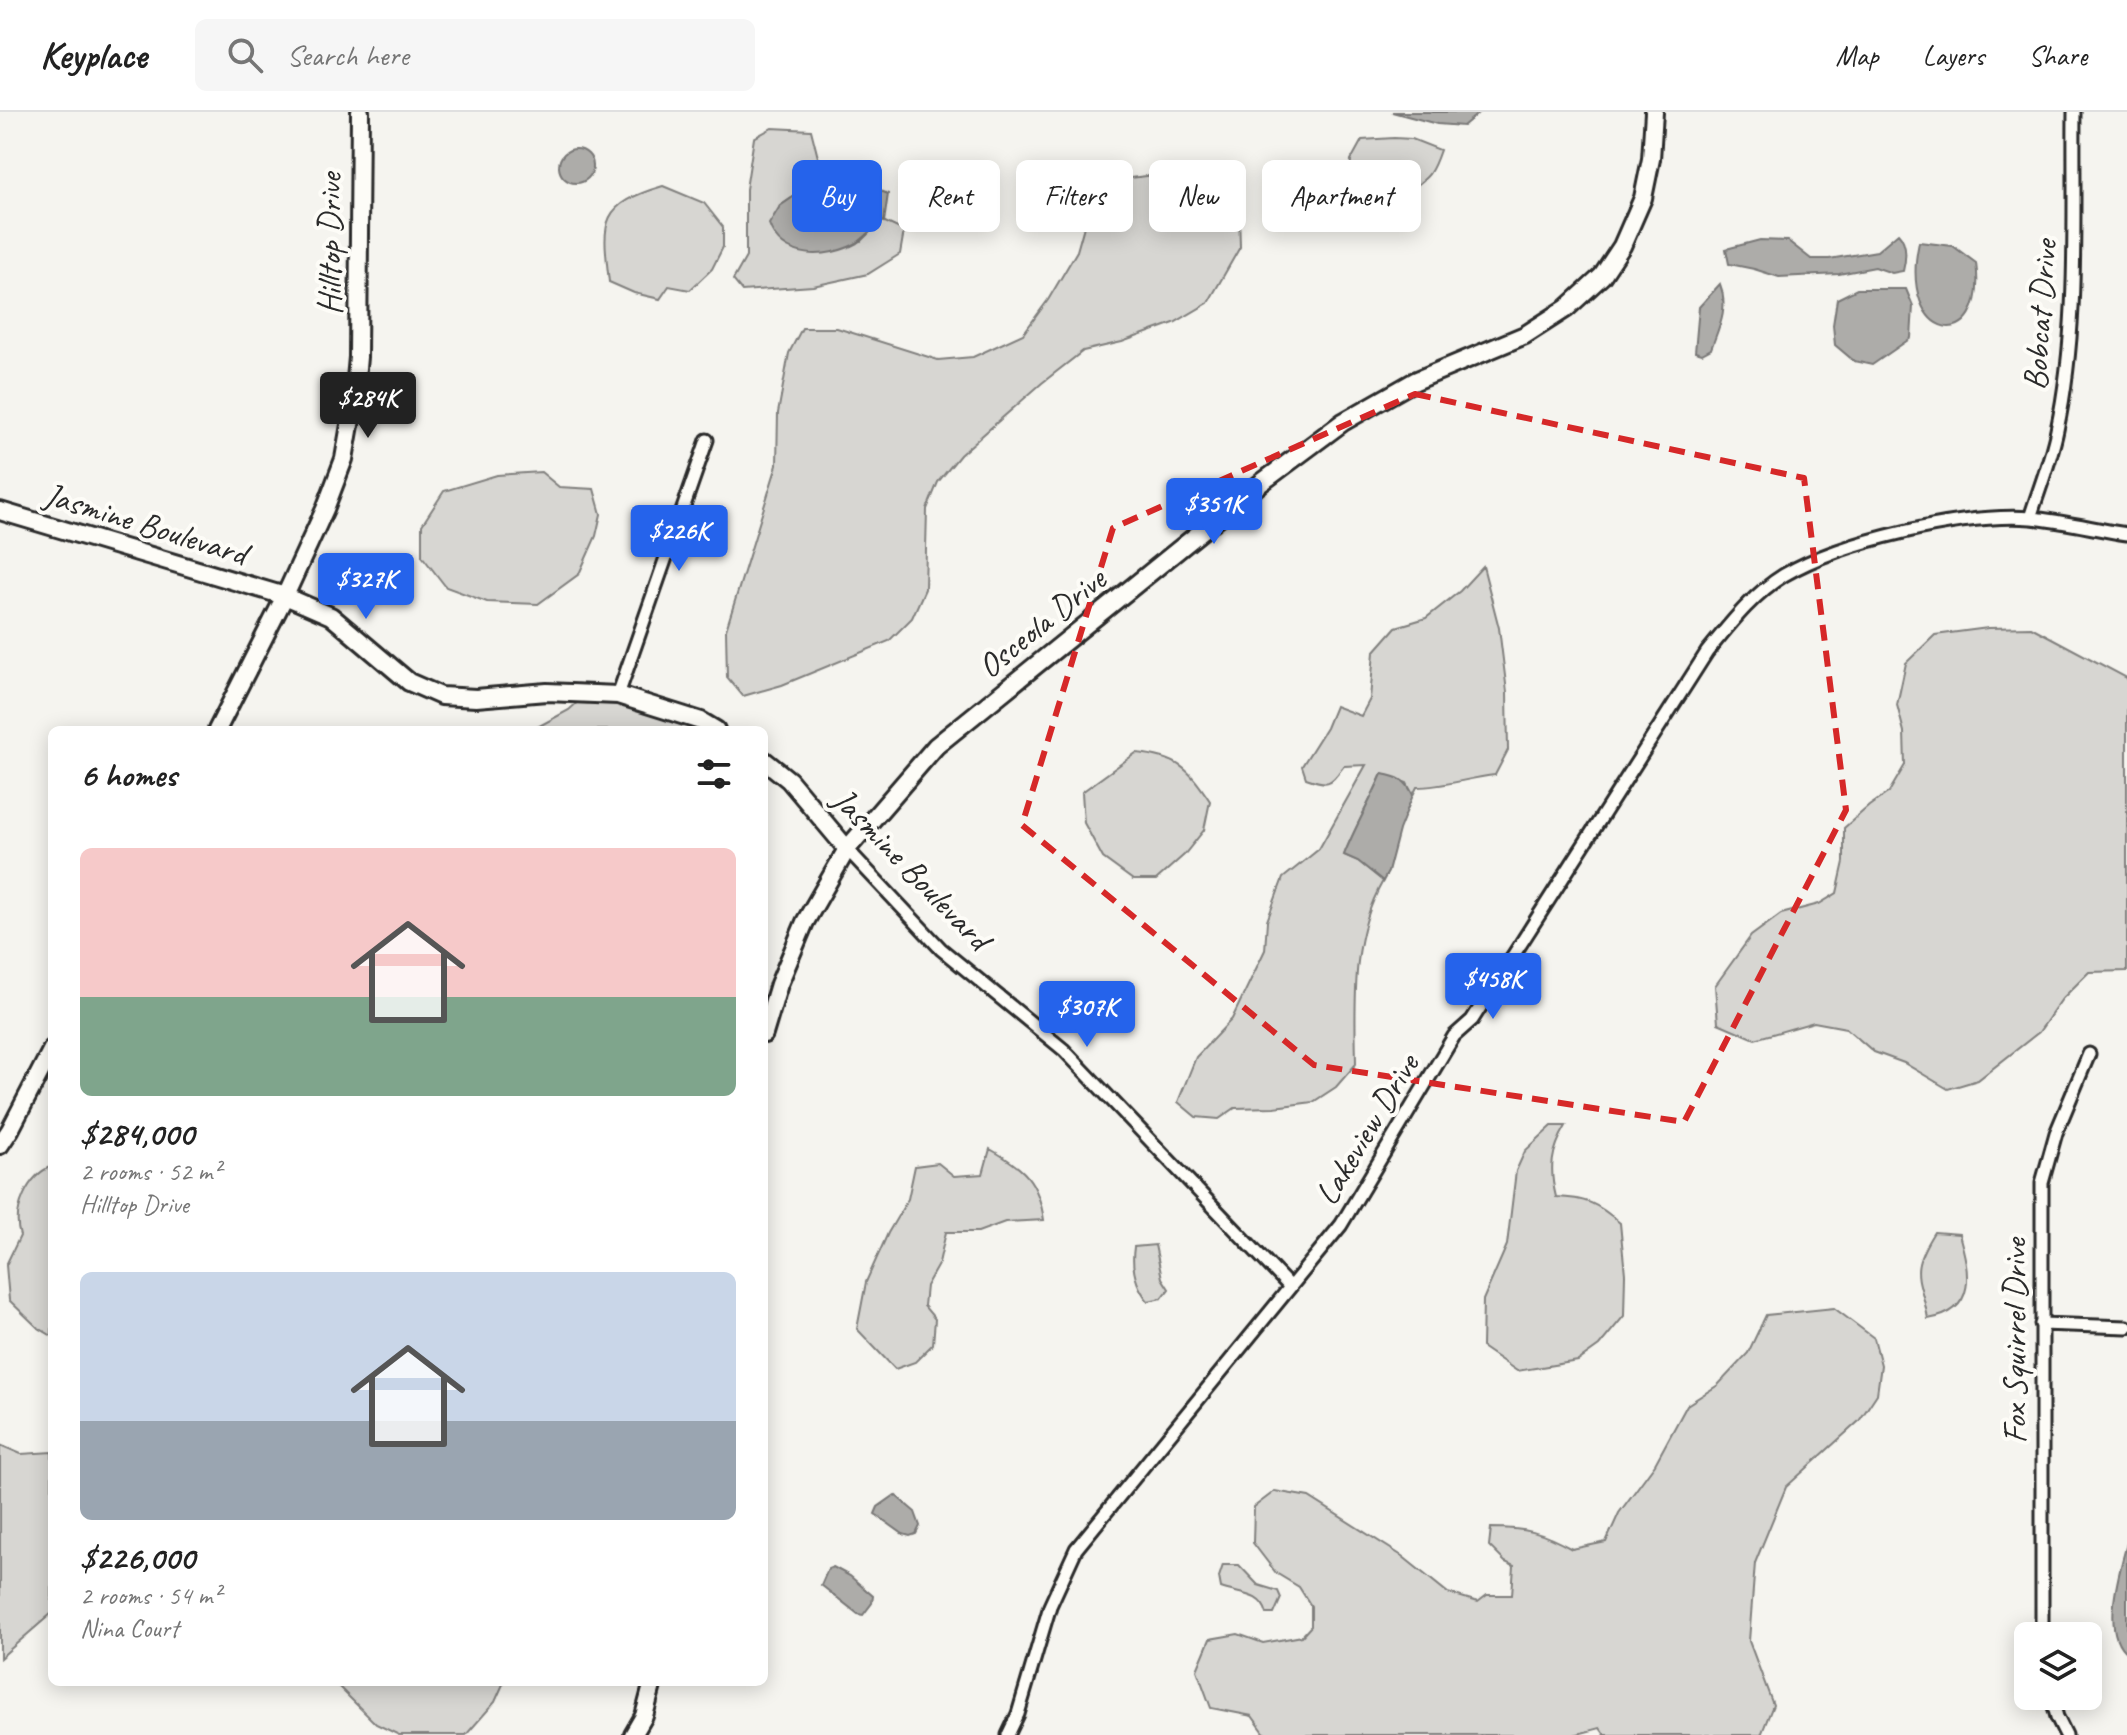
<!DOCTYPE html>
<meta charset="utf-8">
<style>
:root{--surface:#fff;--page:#f6f6f6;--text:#222;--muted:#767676;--line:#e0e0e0;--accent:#2563eb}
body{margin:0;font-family:Caveat,sans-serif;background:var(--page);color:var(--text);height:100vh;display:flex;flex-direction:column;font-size:30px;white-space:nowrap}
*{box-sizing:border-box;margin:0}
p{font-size:26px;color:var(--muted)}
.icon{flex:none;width:44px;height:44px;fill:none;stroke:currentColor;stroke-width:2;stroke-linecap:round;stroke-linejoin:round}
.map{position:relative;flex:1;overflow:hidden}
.drawer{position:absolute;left:48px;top:614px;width:720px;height:960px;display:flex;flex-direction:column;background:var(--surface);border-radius:12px;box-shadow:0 4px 20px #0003}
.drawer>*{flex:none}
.top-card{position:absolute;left:792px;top:48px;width:760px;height:72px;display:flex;gap:16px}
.tools{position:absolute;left:2014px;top:1510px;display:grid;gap:16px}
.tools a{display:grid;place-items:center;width:88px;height:88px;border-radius:12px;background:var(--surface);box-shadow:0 4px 20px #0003;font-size:40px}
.price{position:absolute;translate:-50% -68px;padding:0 18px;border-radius:8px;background:var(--accent);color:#fff;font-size:26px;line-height:52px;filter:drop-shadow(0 2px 4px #0008)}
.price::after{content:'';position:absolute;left:50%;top:48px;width:24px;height:18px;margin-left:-12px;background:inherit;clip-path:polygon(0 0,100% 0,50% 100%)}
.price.selected{background:#222;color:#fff}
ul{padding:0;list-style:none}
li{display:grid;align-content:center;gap:16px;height:424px;padding:0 32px}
li span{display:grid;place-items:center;height:248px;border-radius:12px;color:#555}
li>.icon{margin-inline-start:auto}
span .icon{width:144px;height:144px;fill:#fffc;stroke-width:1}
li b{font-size:34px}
h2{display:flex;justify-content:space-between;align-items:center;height:96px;padding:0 32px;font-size:34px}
.chip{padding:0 28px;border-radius:12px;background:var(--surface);box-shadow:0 4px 20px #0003;font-size:28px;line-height:72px}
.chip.selected{background:var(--accent);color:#fff}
header{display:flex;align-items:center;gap:48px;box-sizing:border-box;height:112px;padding:0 40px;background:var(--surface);border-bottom:2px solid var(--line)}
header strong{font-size:38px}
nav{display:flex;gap:44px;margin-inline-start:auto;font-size:28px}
.search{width:560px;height:72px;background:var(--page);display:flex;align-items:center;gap:20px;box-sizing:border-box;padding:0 28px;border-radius:12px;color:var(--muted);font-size:30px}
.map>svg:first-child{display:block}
.green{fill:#d7d6d2;stroke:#81807e;stroke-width:2}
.water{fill:#adaca9;stroke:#797877;stroke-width:2}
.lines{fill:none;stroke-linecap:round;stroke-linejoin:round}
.street-casing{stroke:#2b2b2b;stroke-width:17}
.secondary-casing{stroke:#2b2b2b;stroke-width:22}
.street{stroke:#fdfcf7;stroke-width:11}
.secondary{stroke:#fdfcf7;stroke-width:16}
.marked{fill:none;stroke:#d62828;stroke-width:6;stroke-dasharray:16 10;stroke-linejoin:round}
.labels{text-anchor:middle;stroke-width:8;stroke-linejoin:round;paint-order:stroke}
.street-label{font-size:34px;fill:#2b2b2b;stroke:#fdfcf7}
</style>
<header>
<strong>Keyplace</strong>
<div class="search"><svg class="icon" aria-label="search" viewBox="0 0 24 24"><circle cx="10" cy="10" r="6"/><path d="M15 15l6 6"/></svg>Search here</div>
<nav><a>Map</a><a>Layers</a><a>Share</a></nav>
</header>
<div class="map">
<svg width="2127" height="1623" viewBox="0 0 2127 1623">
<rect width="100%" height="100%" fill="#f5f4ef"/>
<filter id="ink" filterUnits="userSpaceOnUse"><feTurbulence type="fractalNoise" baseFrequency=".0125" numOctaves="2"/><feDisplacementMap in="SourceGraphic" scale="16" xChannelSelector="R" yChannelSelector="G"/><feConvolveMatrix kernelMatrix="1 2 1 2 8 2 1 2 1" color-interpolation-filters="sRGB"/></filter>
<g filter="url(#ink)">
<path class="green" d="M 772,16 L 811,18 L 824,69 L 816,69 L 780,94 L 861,129 L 881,108 L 904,119 L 900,142 L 868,162 L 813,174 L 742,179 L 733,168 L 746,145 L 746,77 L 754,26 Z
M 1394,26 L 1412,27 L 1440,38 C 1430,67 1427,65 1404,83 C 1386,97 1381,101 1358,108 L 1347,95 L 1351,48 L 1362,28 Z
M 1163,62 L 1204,62 L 1232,79 L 1239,101 L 1240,135 L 1208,191 L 1174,211 L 1122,230 L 1083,239 L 1042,271 L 960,343 L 938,370 L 927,397 L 925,477 L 912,506 L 889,529 L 782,573 L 743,584 L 727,565 L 726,518 L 777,353 L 778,301 L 789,241 L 802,216 L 837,216 L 938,248 L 973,245 L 1023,222 L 1048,188 L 1077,139 L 1092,86 L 1122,67 Z
M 663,74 L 704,91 L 723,115 L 723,135 L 712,157 L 690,178 L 669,174 L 660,187 L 634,181 L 609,170 C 602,109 599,93 663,74 Z
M 541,360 L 559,375 L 594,377 L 601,402 L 596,424 L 579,462 L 538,492 L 487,490 L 446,475 L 422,444 L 422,413 L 444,379 L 497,363 Z
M 1483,454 L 1499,516 L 1507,580 L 1508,638 L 1495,663 C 1468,666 1444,675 1417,675 L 1413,683 L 1407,671 L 1382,662 C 1370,690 1355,715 1344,743 L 1358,749 L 1383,769 C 1351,825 1355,888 1356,952 L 1336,975 L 1313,990 L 1274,995 L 1235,996 L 1219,1007 L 1196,1005 L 1178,990 L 1196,945 L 1232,907 L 1265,838 L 1267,809 L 1283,766 L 1319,737 L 1366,653 L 1344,654 C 1329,673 1330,674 1306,666 L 1302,654 L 1326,616 L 1335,594 L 1361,604 L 1370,587 L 1374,540 L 1396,515 L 1426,506 L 1460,479 Z
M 2031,515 L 2127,566 L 2127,859 L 2089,860 L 2062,887 L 2039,920 L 1978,968 L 1948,977 L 1904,951 L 1874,940 L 1846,916 L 1814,910 L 1755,927 L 1718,911 L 1715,874 L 1751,824 L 1781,802 L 1819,792 L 1837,781 L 1844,750 L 1844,716 L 1869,694 L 1889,680 L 1905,653 L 1904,620 L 1897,593 L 1906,551 L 1935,523 L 1988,516 Z
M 580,588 C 614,589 667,596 694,618 L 532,618 L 569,598 Z
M 1136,641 C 1178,645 1188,656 1210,689 L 1204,718 L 1184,743 L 1156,768 L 1133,768 L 1103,746 L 1084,711 L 1082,680 Z
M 1552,1014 L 1566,1014 C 1551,1039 1549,1057 1556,1085 C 1586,1086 1597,1091 1620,1111 L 1625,1162 L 1624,1204 L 1599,1234 L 1578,1249 L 1517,1259 L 1482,1235 L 1483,1188 L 1507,1133 L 1516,1059 L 1525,1039 Z
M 990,1037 C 1024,1056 1038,1068 1044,1108 L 1005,1110 L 978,1120 L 946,1120 L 939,1151 L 926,1174 L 924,1194 L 935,1207 L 933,1232 L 915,1250 L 895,1257 L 857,1217 L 866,1170 L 888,1121 L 908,1087 L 915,1054 L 938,1051 L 954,1064 L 983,1062 Z
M 52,1054 L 52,1224 L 37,1215 L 9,1188 L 6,1153 L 20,1124 C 12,1099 27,1064 52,1054 Z
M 1934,1120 L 1959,1122 C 1969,1158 1979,1199 1928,1207 C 1921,1164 1907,1163 1934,1120 Z
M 1155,1133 L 1162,1166 L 1169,1177 L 1162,1186 L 1148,1189 C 1135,1173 1131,1156 1134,1135 Z
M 1834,1196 L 1874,1226 L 1881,1253 L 1877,1282 L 1859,1309 L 1786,1375 L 1755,1451 L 1749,1529 L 1773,1593 L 1761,1623 L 1605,1623 L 1600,1616 L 1574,1623 L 1266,1623 L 1252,1604 L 1211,1596 L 1197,1558 L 1210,1527 L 1238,1522 L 1263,1531 L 1302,1524 L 1311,1514 L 1311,1494 L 1299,1475 L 1276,1461 L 1253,1431 L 1254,1395 L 1275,1379 L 1309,1385 L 1402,1444 L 1448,1481 L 1478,1490 L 1487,1483 L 1512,1483 L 1514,1454 L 1505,1450 L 1489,1434 L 1491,1416 C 1526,1416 1541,1420 1572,1437 L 1606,1430 L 1619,1401 L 1655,1352 L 1687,1293 L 1718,1273 L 1748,1241 L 1766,1203 Z
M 0,1333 L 21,1342 L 52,1340 L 52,1501 L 0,1546 Z
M 1223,1453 L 1239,1453 L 1258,1473 L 1278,1479 L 1281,1486 L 1274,1502 L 1267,1502 C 1261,1480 1240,1483 1221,1476 L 1219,1465 Z
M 334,1570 L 504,1570 L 495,1590 L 466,1623 L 399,1623 L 376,1612 Z"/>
<path class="water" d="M 1392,0 L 1480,0 L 1463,14 L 1437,12 Z
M559 54a17 17 0 1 1 34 0a17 17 0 1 1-34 0Z
M 849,66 L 888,82 L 884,110 L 881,109 C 874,116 866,125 857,131 C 828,147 782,149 769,112 L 780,94 L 817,69 Z
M 1898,121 C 1908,131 1906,147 1903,159 L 1892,161 L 1875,155 L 1839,162 L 1779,165 L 1754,157 L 1729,152 L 1726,137 L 1760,128 L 1788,129 L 1811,147 L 1829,147 L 1877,139 Z
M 1919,130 L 1953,134 L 1976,151 C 1989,246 1897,232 1919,130 Z
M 1720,172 C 1729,196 1719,215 1711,237 L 1702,242 L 1695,240 L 1699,195 Z
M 1857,177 L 1906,177 L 1913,194 L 1911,226 L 1872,253 L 1854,249 L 1835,233 L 1833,213 L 1837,187 Z
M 1382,662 C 1399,665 1406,668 1413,683 L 1399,718 L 1388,760 L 1383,769 L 1358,749 L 1344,743 C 1355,715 1370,690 1382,662 Z
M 895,1383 L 915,1400 L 920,1414 L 916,1422 L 910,1424 L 903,1422 L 875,1402 L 878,1395 Z
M 2127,1431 L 2127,1541 C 2100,1521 2120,1458 2127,1431 Z
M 833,1455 L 850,1464 L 873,1484 L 872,1491 L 863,1503 L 858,1502 L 821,1473 L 828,1457 Z"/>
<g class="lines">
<defs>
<path id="street" d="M 2030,406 C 2039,377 2051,348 2057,318 C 2079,215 2073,105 2074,0
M 618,583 L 707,328
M 847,737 L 941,837 L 1064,938 L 1289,1174
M 2041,1212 L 2127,1215
M 2042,1524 L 2042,1071 L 2056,1021 L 2089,942
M 2051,1584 L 2057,1605 L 2066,1623
M 1008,1623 L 1018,1602 L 1050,1494 L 1076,1437 L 1341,1113 L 1454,924 L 1472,908 L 1707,540 C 1730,512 1753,482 1784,463 C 1842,429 1964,401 2031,406 C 2063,409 2095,417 2127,422"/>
<path id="secondary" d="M 0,399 L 285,484 L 331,504 L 409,570 L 441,584 L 476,586 L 547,580 L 618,583 L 701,609 L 716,618
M 217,618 L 285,484 L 325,397 L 344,347 L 354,290 L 358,245 L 360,0
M 764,648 L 789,668 L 847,737
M 764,922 L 779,872 L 805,810 L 847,737 L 936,634 L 1261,371 L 1343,310 L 1415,269 L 1525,223 L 1567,196 L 1602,164 L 1622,134 L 1643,86 L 1651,47 L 1654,0
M 0,1033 L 10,1018 L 52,937
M 633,1623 L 644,1604 L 653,1570"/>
</defs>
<use href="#street" class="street-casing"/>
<use href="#secondary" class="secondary-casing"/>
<use href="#street" class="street"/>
<use href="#secondary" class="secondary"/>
</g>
</g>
<path class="marked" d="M 1415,282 L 1804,366 L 1846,698 L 1684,1010 L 1314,953 L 1022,713 L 1113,416 Z"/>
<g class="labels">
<g class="street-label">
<text transform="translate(329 132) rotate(-90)" y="12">Hilltop Drive</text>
<text transform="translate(2039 203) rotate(-86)" y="12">Bobcat Drive</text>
<text transform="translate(146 411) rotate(17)" y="12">Jasmine Boulevard</text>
<text transform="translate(1041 510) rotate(-39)" y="12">Osceola Drive</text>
<text transform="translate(912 756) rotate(46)" y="12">Jasmine Boulevard</text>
<text transform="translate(1366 1017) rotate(-59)" y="12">Lakeview Drive</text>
<text transform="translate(2014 1229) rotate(-90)" y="12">Fox Squirrel Drive</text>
</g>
</g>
</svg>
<div class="tools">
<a><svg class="icon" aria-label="layers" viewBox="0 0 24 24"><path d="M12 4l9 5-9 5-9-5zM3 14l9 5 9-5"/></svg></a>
</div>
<b class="price selected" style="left:368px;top:328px">$284K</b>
<b class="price" style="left:1214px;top:434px">$351K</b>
<b class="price" style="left:679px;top:461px">$226K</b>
<b class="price" style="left:366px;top:509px">$327K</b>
<b class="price" style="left:1493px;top:909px">$458K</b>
<b class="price" style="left:1087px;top:937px">$307K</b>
<div class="top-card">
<a class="chip selected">Buy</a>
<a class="chip">Rent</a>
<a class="chip">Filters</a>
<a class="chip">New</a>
<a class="chip">Apartment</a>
</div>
<section class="drawer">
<h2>6 homes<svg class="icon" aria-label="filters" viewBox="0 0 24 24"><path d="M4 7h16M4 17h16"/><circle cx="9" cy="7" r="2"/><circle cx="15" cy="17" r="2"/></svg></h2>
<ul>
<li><span style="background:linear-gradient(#f6c9c9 60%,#7fa58c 0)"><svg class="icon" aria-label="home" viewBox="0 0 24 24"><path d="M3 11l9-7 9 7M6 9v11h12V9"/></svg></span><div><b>$284,000</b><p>2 rooms · 52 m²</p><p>Hilltop Drive</p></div></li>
<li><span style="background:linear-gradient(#c9d6e8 60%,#9aa5b1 0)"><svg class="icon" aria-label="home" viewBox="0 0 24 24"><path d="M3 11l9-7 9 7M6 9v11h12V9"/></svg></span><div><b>$226,000</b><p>2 rooms · 54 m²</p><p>Nina Court</p></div></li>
</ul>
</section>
</div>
